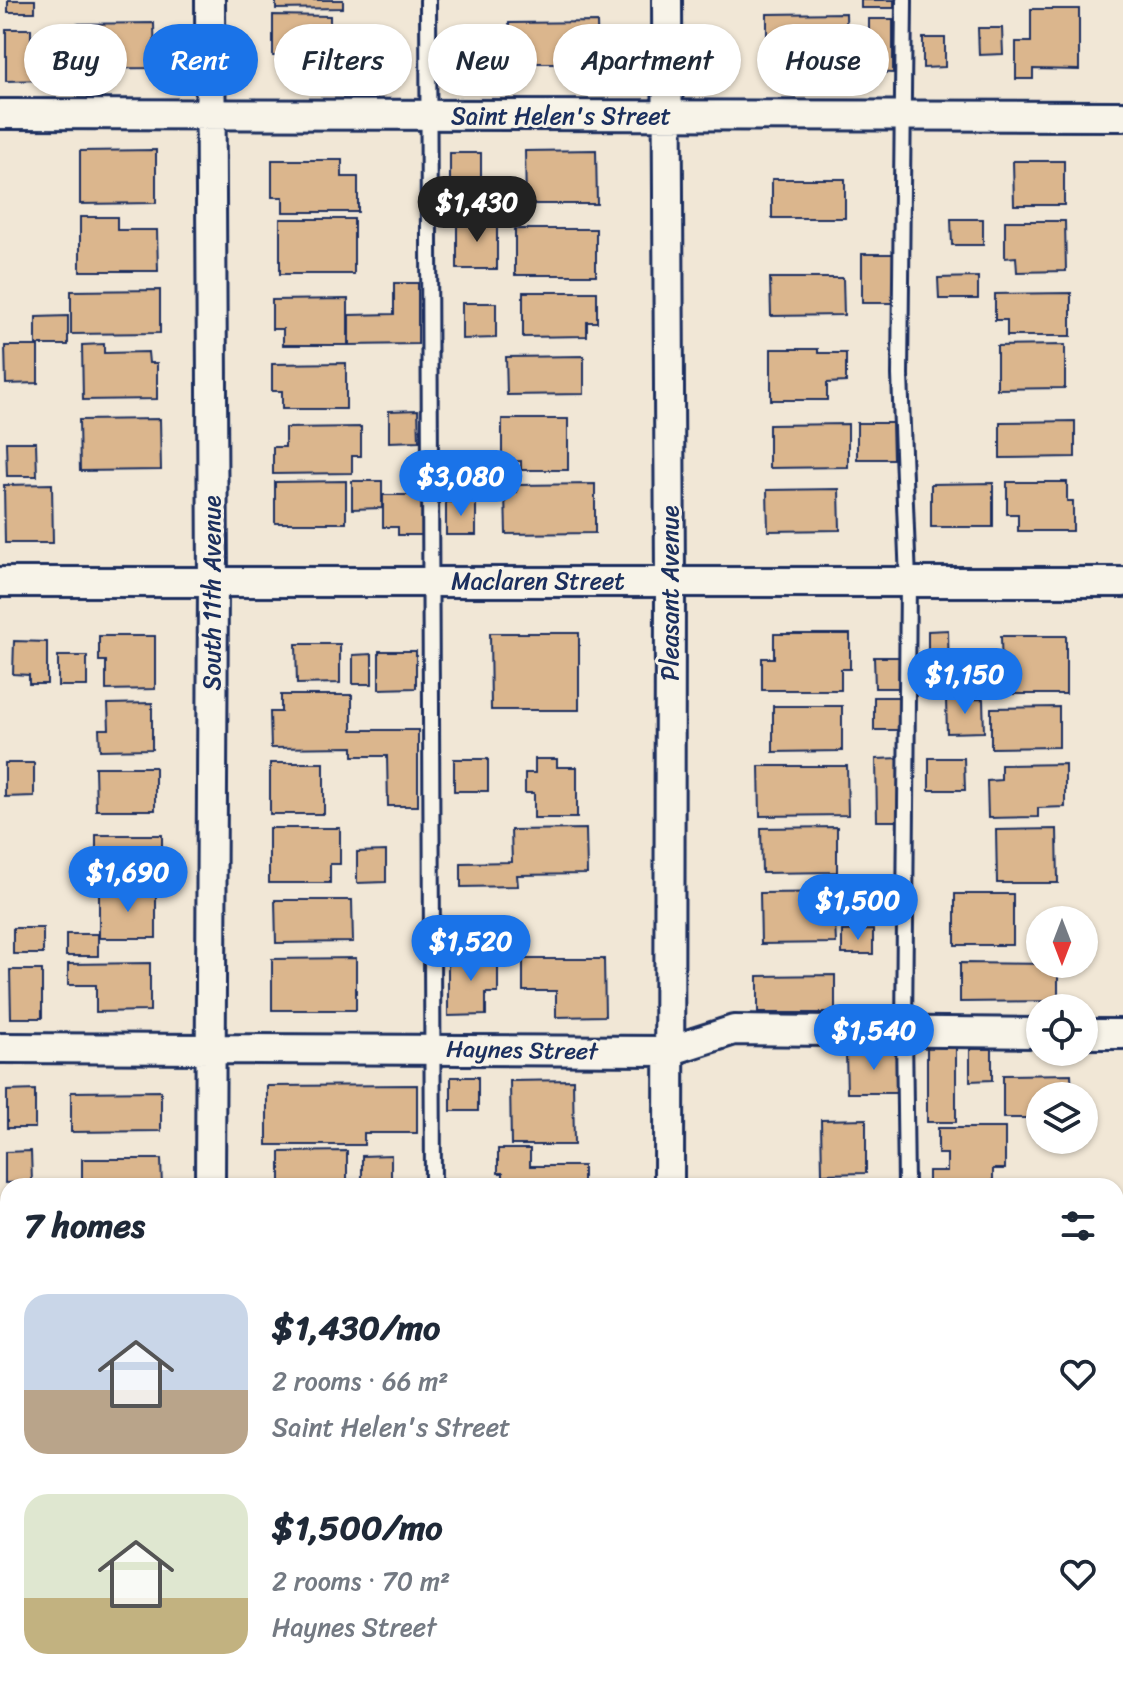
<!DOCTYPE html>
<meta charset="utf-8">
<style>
:root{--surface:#fff;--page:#f6f6f7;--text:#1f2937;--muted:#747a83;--accent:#1a73e8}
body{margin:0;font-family:Sriracha,sans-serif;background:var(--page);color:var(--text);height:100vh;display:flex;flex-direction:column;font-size:30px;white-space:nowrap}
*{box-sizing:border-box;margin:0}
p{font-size:26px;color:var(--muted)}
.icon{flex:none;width:44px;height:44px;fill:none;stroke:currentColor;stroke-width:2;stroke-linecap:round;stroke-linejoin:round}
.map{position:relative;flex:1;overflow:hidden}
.details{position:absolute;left:0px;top:1178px;width:1124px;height:512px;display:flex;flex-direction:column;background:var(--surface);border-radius:24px 24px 0 0;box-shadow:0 2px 6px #0004}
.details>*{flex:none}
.top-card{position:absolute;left:24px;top:24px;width:1076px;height:72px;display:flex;gap:16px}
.needle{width:52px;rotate:180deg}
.controls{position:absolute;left:1026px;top:906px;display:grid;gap:16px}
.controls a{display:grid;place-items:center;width:72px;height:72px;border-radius:50%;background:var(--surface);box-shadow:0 2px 6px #0004;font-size:40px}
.price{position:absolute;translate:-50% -68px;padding:0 18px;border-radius:28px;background:var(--accent);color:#fff;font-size:26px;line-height:52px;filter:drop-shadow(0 2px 4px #0008)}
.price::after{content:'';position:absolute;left:50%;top:48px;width:24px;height:18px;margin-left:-12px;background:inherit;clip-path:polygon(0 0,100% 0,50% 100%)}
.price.current{background:#222;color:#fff}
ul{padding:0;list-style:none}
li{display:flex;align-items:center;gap:24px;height:200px;padding:0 24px}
li span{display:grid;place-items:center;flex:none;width:224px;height:160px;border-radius:24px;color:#555}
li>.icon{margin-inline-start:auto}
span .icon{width:96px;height:96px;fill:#fffc;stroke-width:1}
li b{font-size:34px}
h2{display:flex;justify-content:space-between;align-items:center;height:96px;padding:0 24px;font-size:34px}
.chip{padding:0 28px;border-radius:36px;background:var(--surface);box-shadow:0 2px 6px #0004;font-size:28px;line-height:72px}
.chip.current{background:var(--accent);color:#fff}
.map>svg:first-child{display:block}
.built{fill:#ead8c0}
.building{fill:#dbb68d;stroke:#1b2f5e;stroke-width:2}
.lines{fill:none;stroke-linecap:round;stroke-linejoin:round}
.lane-casing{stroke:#1b2f5e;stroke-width:20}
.street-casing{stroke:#1b2f5e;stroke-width:34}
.secondary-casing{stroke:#1b2f5e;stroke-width:46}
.lane{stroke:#f7f3e8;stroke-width:14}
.street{stroke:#f7f3e8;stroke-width:28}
.secondary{stroke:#f7f3e8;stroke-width:40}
.tram{stroke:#1b2f5e;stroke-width:2}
.labels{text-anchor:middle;stroke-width:6;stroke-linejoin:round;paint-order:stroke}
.street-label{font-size:24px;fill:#1b2f5e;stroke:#f7f3e8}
</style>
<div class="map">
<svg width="1123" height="1690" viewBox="0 0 1123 1690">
<rect width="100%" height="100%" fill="#f1e7d6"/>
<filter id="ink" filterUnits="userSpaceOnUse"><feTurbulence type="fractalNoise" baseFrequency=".0125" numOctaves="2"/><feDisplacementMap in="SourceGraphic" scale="16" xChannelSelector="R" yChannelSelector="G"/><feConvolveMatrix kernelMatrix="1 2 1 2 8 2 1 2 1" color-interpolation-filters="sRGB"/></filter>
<g filter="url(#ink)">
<path class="built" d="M 0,1581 L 8,1581 L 8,1682 L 1116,1682 L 1116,1581 L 1123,1581 L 1123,1690 L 0,1690 Z"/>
<path class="building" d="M 8,0 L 35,0 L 35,12 L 8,12 Z
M 276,0 L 343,0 L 343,8 L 276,9 Z
M 861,0 L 894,0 L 894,8 L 861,8 Z
M 1031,9 L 1079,9 L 1079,70 L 1033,69 L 1033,79 L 1016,79 L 1016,42 L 1031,42 Z
M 846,13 L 847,57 L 767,58 L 767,14 Z
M 273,15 L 330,16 L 330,31 L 341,31 L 341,72 L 321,71 L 321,56 L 273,56 Z
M 869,19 L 893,19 L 893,73 L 869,72 Z
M 597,22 L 598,63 L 509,63 L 509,23 Z
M 154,23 L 155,68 L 67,69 L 66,24 Z
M 978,28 L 1002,28 L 1003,54 L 979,55 Z
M 6,29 L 31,29 L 31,45 L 47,45 L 47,80 L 6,81 Z
M 486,31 L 487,69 L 450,70 L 450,32 Z
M 923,38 L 945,38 L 945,67 L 923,68 Z
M 156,150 L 156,203 L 80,204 L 80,151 Z
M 596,150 L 597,204 L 526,204 L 525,151 Z
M 450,153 L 481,153 L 481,189 L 450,190 Z
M 272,160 L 342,160 L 342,177 L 358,177 L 358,212 L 283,212 L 283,197 L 272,197 Z
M 1013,161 L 1064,161 L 1064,205 L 1014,205 Z
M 772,179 L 845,179 L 845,218 L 772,218 Z
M 80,217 L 117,217 L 117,230 L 157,230 L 158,271 L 80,271 Z
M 280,219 L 354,219 L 354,274 L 280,274 Z
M 951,219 L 983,219 L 983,245 L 952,245 Z
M 457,220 L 497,220 L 497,269 L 457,269 Z
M 1005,221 L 1065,221 L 1066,271 L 1017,272 L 1016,257 L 1005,258 Z
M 515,229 L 596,229 L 596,275 L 515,275 Z
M 862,254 L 893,254 L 893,303 L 862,303 Z
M 978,277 L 978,299 L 939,299 L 938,278 Z
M 770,278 L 843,278 L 844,315 L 771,316 Z
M 394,283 L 418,283 L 418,344 L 349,345 L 349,315 L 394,314 Z
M 160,290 L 160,333 L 71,334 L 71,291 Z
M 523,292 L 597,292 L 597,322 L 587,322 L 587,336 L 523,337 Z
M 1071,293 L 1071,336 L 1007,336 L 1007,320 L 995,320 L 995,294 Z
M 348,299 L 348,345 L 283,345 L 283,329 L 272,329 L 272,300 Z
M 462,303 L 496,303 L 496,338 L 462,339 Z
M 68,316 L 68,345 L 36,345 L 36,317 Z
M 104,344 L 104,353 L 148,352 L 149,363 L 157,363 L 157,399 L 83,400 L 82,345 Z
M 1065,345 L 1065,388 L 997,389 L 997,346 Z
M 5,346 L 38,346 L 38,383 L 6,384 Z
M 771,349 L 818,349 L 818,353 L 846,353 L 846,382 L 827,383 L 827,400 L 771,400 Z
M 584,356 L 584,394 L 507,395 L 506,357 Z
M 346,363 L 346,409 L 282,409 L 282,391 L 272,391 L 272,364 Z
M 418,410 L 419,441 L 389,442 L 389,411 Z
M 160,419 L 161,470 L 80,471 L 79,420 Z
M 502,419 L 568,419 L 568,470 L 521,470 L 521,461 L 502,462 Z
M 1075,421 L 1075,457 L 1000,458 L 1000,422 Z
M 857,423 L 892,423 L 893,459 L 857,459 Z
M 848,424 L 848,467 L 769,468 L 769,425 Z
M 361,427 L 361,456 L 352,456 L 352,473 L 273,474 L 273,447 L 285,447 L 285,428 Z
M 6,442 L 36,442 L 37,476 L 7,476 Z
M 346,481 L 346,523 L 275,523 L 275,482 Z
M 352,481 L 382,481 L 382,508 L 352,509 Z
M 1007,482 L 1067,482 L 1067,501 L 1073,501 L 1073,531 L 1018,531 L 1018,514 L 1007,514 Z
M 993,483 L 993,527 L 931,527 L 931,484 Z
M 52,484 L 53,543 L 5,543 L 4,485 Z
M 595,484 L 595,533 L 506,534 L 505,492 L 517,492 L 517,485 Z
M 839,489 L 840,530 L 768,531 L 767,490 Z
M 383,495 L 423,495 L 423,535 L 398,535 L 398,527 L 383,527 Z
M 446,502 L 476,502 L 476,535 L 446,535 Z
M 948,630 L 949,681 L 928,681 L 928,631 Z
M 490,633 L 579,633 L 579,710 L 491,710 Z
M 774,634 L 850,634 L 850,669 L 841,669 L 841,690 L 762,690 L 762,658 L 774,658 Z
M 99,636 L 155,636 L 155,689 L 106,690 L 106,661 L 99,661 Z
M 1001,636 L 1066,636 L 1066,694 L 1013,694 L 1013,676 L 1002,676 Z
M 14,641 L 47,642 L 47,684 L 29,684 L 29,675 L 13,674 Z
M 296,644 L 340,644 L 340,683 L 297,684 Z
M 379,651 L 416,651 L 416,688 L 379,689 Z
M 372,654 L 372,684 L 353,684 L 353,655 Z
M 58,656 L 87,656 L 87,686 L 58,686 Z
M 874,657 L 900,657 L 900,688 L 875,688 Z
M 281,695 L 352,695 L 352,730 L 418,730 L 418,806 L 388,806 L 387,756 L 353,756 L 353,747 L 271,748 L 270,712 L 281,712 Z
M 874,697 L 901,697 L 901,730 L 874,730 Z
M 983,699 L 984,732 L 947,733 L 946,700 Z
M 152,703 L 152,749 L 100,750 L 99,729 L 109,729 L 108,704 Z
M 773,706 L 842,706 L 842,751 L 773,752 Z
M 1059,707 L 1059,747 L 991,748 L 991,708 Z
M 901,758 L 902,821 L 877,821 L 876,759 Z
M 929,758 L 964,758 L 965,790 L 929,790 Z
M 454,759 L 488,759 L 488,791 L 454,791 Z
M 535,759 L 557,759 L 557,767 L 577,767 L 577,818 L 534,818 L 534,793 L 525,793 L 525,773 L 535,773 Z
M 5,763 L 34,763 L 34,796 L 5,797 Z
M 270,763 L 324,763 L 324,814 L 270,814 Z
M 1065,764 L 1065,807 L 1038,808 L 1038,817 L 988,818 L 987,781 L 1001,780 L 1001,765 Z
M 759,766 L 847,766 L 848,815 L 760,816 Z
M 95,767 L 155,767 L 155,810 L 96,810 Z
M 837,827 L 837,872 L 762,873 L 761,828 Z
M 269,828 L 340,828 L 340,864 L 330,864 L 330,883 L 269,883 Z
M 586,829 L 587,874 L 517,875 L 518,886 L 461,887 L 461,863 L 512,862 L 511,830 Z
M 1057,829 L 1058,883 L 997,883 L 996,830 Z
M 96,835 L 162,835 L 162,881 L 96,881 Z
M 386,851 L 386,882 L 357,883 L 357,852 Z
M 99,889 L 156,889 L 156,938 L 99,938 Z
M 856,892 L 856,922 L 835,922 L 836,943 L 761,944 L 760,893 Z
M 955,894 L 1013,894 L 1013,945 L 955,945 Z
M 275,900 L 352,900 L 353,942 L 276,943 Z
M 13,928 L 43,928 L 43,954 L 13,954 Z
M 873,930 L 873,954 L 842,954 L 842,931 Z
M 66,934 L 98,934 L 98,956 L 66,956 Z
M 448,954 L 498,954 L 498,993 L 486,993 L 486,1015 L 448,1016 Z
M 356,958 L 356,1010 L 272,1010 L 272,959 Z
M 523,959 L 604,959 L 605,1016 L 556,1017 L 556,991 L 523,991 Z
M 150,963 L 150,1011 L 96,1012 L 96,985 L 68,985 L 68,964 Z
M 960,963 L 1058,964 L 1058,1001 L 960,1002 Z
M 10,970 L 42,970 L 42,1018 L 11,1018 Z
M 835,975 L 835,1013 L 758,1013 L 758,976 Z
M 927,1046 L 956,1046 L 956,1122 L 927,1122 Z
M 970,1049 L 992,1049 L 992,1080 L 970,1081 Z
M 846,1052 L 901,1052 L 901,1093 L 847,1093 Z
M 1071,1074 L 1072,1096 L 1040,1096 L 1040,1118 L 1003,1118 L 1003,1075 Z
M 451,1077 L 478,1077 L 478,1111 L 451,1111 Z
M 573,1080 L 574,1145 L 511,1145 L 510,1081 Z
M 417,1085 L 417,1133 L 364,1133 L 364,1145 L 267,1145 L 267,1086 Z
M 35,1090 L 35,1128 L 7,1128 L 7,1091 Z
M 161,1091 L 161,1131 L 71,1132 L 71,1092 Z
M 866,1119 L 866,1173 L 822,1174 L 821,1120 Z
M 938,1128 L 1005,1128 L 1005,1169 L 993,1169 L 993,1184 L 928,1186 L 928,1171 L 947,1171 L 947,1154 L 938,1154 Z
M 498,1149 L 530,1149 L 530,1166 L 583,1166 L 583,1186 L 503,1186 L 503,1173 L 498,1173 Z
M 31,1151 L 32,1182 L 5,1183 L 5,1152 Z
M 347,1151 L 347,1186 L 280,1186 L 280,1152 Z
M 391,1155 L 391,1186 L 362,1186 L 362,1156 Z
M 82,1159 L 161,1159 L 162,1186 L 98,1186 L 98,1183 L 82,1183 Z
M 8,1658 L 8,1682 L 66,1682 L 68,1690 L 0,1690 L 0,1661 Z
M 223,1682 L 327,1682 L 330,1690 L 226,1690 Z
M 464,1682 L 505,1682 L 481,1690 L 466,1690 Z"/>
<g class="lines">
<defs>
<path id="lane" d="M 428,0 L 433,1186
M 904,0 L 900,375 L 908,581 L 904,1031 L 906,1186
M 0,1631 L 8,1631
M 116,1682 L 119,1690"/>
<path id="street" d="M 667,0 L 670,580 L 669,1186
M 0,114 L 1123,116
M 0,582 L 1123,582
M 1084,1034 L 1123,1034
M 0,1048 L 669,1051 L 734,1030 L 1040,1033
M 210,1186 L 213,583 L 210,0
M 408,1682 L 411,1690
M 954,1682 L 957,1690"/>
<path id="secondary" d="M 1116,1547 L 1123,1547
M 0,1552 L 8,1552"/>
</defs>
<use href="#lane" class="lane-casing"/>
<use href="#street" class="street-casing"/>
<use href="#secondary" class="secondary-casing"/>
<use href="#lane" class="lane"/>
<use href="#street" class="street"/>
<use href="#secondary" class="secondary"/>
<path class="tram" d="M 685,1690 L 707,1682"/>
</g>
</g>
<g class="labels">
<g class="street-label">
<text x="561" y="124">Saint Helen's Street</text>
<text x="538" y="589">Maclaren Street</text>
<text transform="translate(212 593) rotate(-90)" y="8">South 11th Avenue</text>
<text transform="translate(670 593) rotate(-90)" y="8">Pleasant Avenue</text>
<text transform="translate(522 1050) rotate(1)" y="8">Haynes Street</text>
</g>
</g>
</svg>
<div class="controls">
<a><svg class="needle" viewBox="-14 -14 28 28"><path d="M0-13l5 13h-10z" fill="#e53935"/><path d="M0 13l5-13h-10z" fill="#747a83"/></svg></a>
<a><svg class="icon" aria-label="locate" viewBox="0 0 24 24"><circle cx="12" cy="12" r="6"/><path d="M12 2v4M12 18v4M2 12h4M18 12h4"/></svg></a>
<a><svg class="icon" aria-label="layers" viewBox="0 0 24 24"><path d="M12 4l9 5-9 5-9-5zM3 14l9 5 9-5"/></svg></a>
</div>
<b class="price current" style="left:477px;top:244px">$1,430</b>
<b class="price" style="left:461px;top:518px">$3,080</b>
<b class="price" style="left:965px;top:716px">$1,150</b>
<b class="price" style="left:128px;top:914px">$1,690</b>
<b class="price" style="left:858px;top:942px">$1,500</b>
<b class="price" style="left:471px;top:983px">$1,520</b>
<b class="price" style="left:874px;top:1072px">$1,540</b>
<div class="top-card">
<a class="chip">Buy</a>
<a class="chip current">Rent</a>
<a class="chip">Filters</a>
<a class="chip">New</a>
<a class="chip">Apartment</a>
<a class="chip">House</a>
</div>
<section class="details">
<h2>7 homes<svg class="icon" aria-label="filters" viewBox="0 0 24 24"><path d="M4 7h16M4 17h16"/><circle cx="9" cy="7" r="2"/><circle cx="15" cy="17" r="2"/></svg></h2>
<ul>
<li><span style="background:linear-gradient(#c9d6e8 60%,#b9a48a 0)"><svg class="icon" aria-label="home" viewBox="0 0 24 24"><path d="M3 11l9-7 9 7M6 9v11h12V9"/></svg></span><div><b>$1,430/mo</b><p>2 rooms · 66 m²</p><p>Saint Helen's Street</p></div><svg class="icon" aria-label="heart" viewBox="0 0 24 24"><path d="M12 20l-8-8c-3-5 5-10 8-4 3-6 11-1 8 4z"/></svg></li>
<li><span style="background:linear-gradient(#dfe7d0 65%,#c2b280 0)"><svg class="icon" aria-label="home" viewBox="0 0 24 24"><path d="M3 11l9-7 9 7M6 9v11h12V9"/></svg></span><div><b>$1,500/mo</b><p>2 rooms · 70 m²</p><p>Haynes Street</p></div><svg class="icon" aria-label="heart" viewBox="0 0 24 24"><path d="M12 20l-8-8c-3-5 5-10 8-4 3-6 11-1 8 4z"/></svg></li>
</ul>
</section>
</div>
